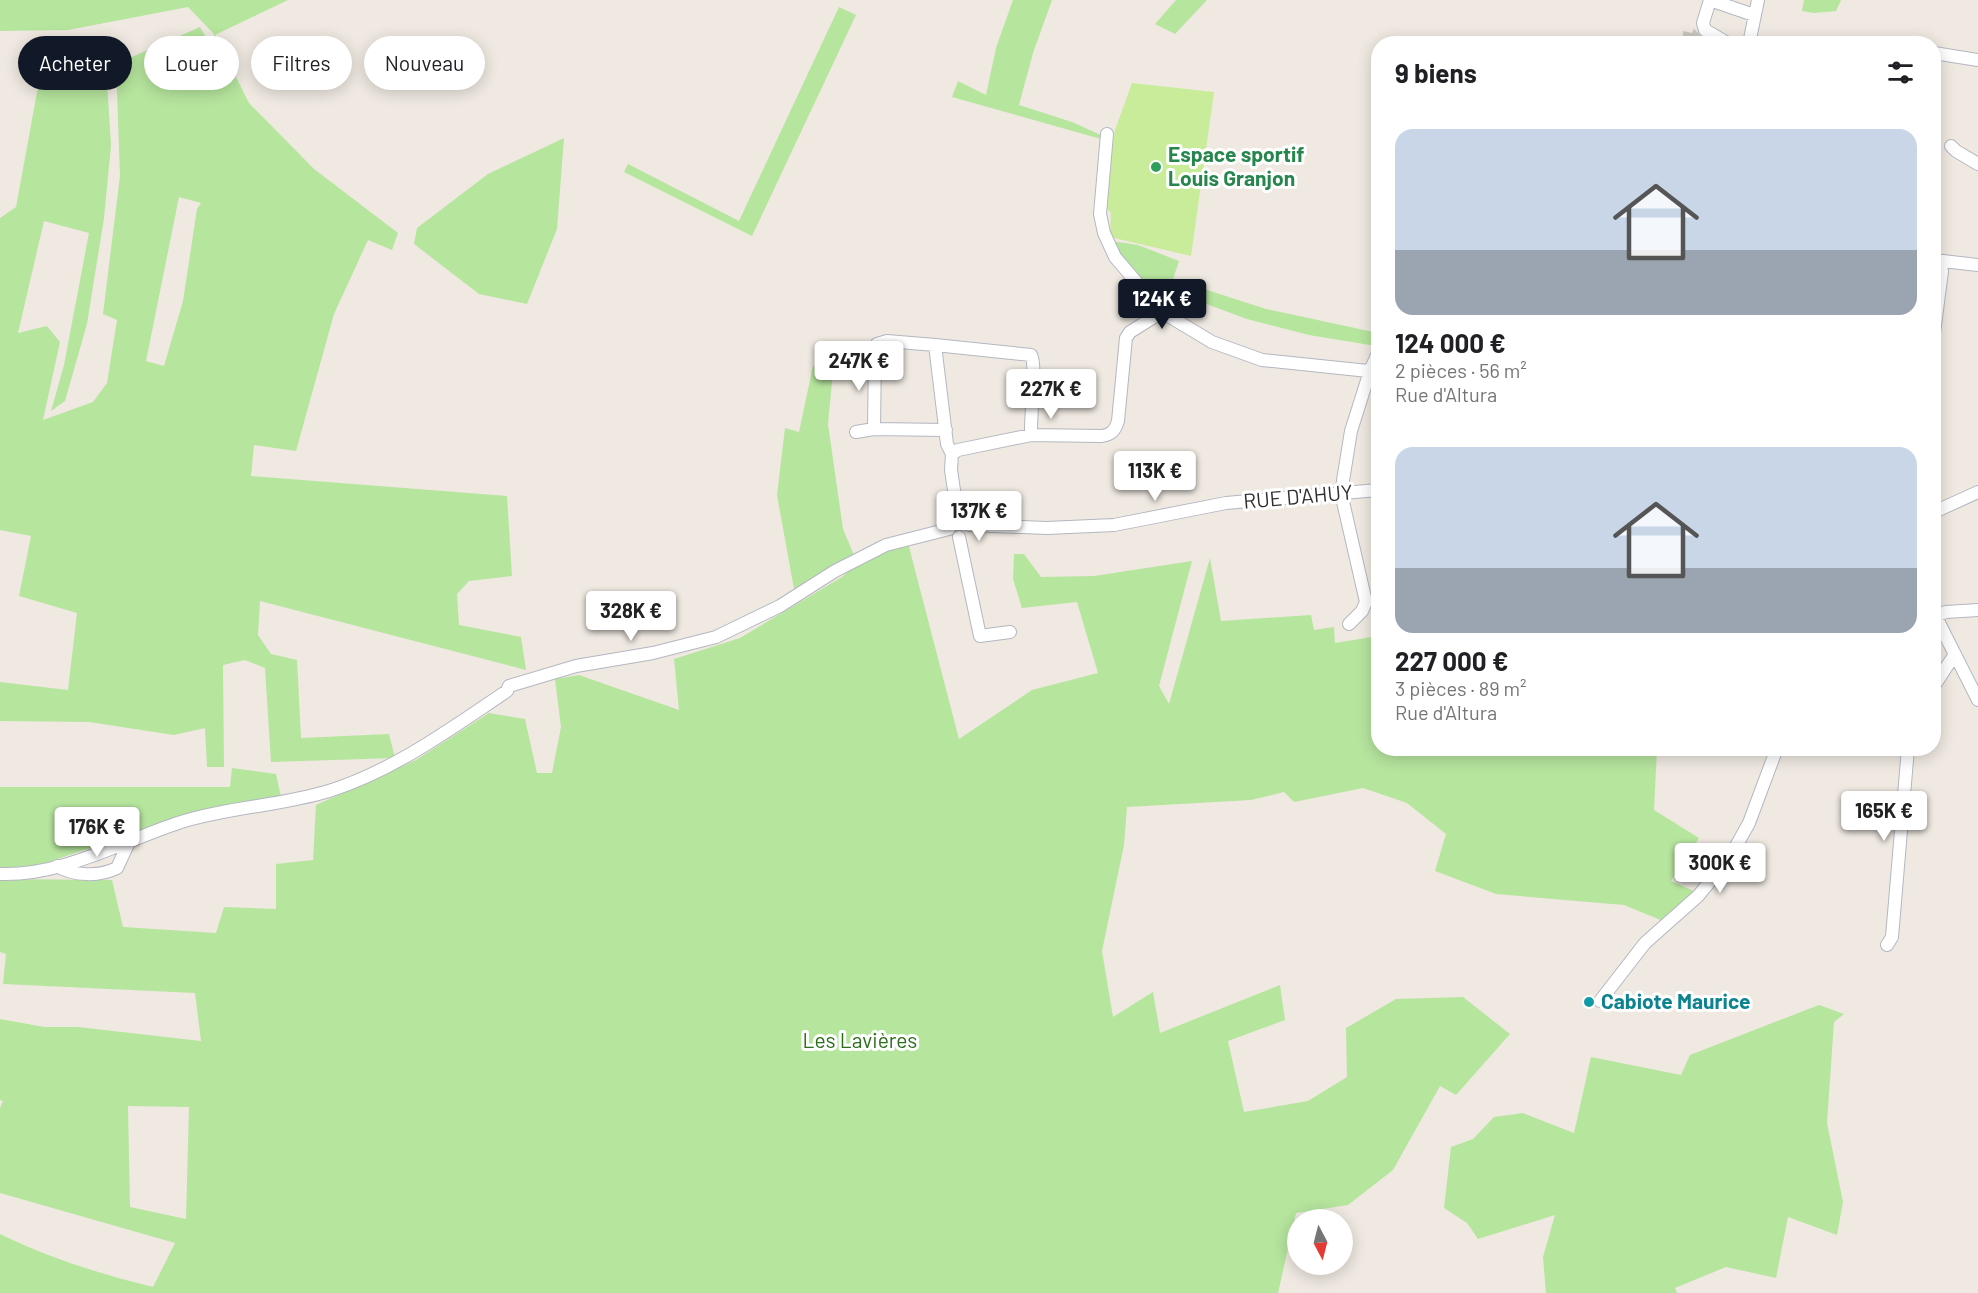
<!DOCTYPE html>
<html lang="fr">
<meta charset="utf-8">
<style>
:root{--surface:#fff;--page:#f2f2f2;--text:#202124;--muted:#757577;--accent:#111827}
body{margin:0;font-family:Barlow,sans-serif;background:var(--page);color:var(--text);height:100vh;display:flex;flex-direction:column;font-size:22px;white-space:nowrap}
*{box-sizing:border-box;margin:0}
p{font-size:20px;color:var(--muted)}
.icon{flex:none;width:33px;height:33px;fill:none;stroke:currentColor;stroke-width:2;stroke-linecap:round;stroke-linejoin:round}
.map{position:relative;flex:1;overflow:hidden}
.sheet{position:absolute;left:1371px;top:36px;width:570px;height:720px;display:flex;flex-direction:column;background:var(--surface);border-radius:24px;box-shadow:0 3px 15px #0003}
.sheet>*{flex:none}
.hud{position:absolute;left:18px;top:36px;width:570px;height:54px;display:flex;gap:12px}
.needle{width:39px;rotate:173deg}
.buttons{position:absolute;left:1287px;top:1209px;display:grid;gap:12px}
.buttons a{display:grid;place-items:center;width:66px;height:66px;border-radius:50%;background:var(--surface);box-shadow:0 3px 15px #0003;font-size:30px}
.price{position:absolute;translate:-50% -51px;padding:0 14px;border-radius:6px;background:#fff;color:#222;font-size:20px;line-height:39px;filter:drop-shadow(0 2px 3px #0008)}
.price::after{content:'';position:absolute;left:50%;top:36px;width:18px;height:14px;margin-left:-9px;background:inherit;clip-path:polygon(0 0,100% 0,50% 100%)}
.price.current{background:var(--accent);color:#fff}
ul{padding:0;list-style:none}
li{display:grid;align-content:center;gap:12px;height:318px;padding:0 24px}
li span{display:grid;place-items:center;height:186px;border-radius:18px;color:#555}
li>.icon{margin-inline-start:auto}
span .icon{width:108px;height:108px;fill:#fffc;stroke-width:1}
li b{font-size:26px}
h2{display:flex;justify-content:space-between;align-items:center;height:72px;padding:0 24px;font-size:26px}
.tag{padding:0 21px;border-radius:27px;background:var(--surface);box-shadow:0 3px 15px #0003;font-size:21px;line-height:54px}
.tag.current{background:var(--accent);color:#fff}
.map>svg:first-child{display:block}
.green{fill:#b6e59e;fill-rule:evenodd}
.pitch{fill:#c9ec9a}
.building{fill:#cbc7bf;stroke:#cbc5ba;stroke-width:1.5}
.lines{fill:none;stroke-linecap:round;stroke-linejoin:round}
.minor-casing{stroke:#b4b7c1;stroke-width:14}
.minor{stroke:#fff;stroke-width:12}
.leisure-dot{fill:#2e9e5b;stroke:#fff;stroke-width:2}
.culture-dot{fill:#0f9aa8;stroke:#fff;stroke-width:2}
.labels{text-anchor:middle;stroke-width:6;stroke-linejoin:round;paint-order:stroke}
.leisure-label{font-size:21px;font-weight:bold;fill:#27864d;stroke:#fff;text-anchor:start}
.street-label{font-size:21px;fill:#2e2e2e;stroke:#fff}
.culture-label{font-size:21px;font-weight:bold;fill:#0d838f;stroke:#fff;text-anchor:start}
.park-label{font-size:21px;fill:#2c6e1b;stroke:#fff}
</style>
<div class="map">
<svg width="1978" height="1293" viewBox="0 0 1978 1293">
<rect width="100%" height="100%" fill="#efe9e1"/>
<path class="green" d="M 0,0 L 288,0 L 215,35 L 249,103 L 314,169 L 398,233 L 392,250 L 368,240 L 334,314 L 296,451 L 254,445 L 251,476 L 507,496 L 512,576 L 469,581 L 457,594 L 459,625 L 521,637 L 526,670 L 260,601 L 258,635 L 271,654 L 297,660 L 301,738 L 389,734 L 395,758 L 271,762 L 265,668 L 245,660 L 223,665 L 224,767 L 207,767 L 205,728 L 174,735 L 89,722 L 0,721 L 0,682 L 68,690 L 77,613 L 19,596 L 31,536 L 0,530 L 0,218 L 16,207 L 40,76 L 106,66 L 111,145 L 104,218 L 87,324 L 65,401 L 51,411 L 64,365 L 89,233 L 44,221 L 18,333 L 47,326 L 60,342 L 43,420 L 93,402 L 107,383 L 117,320 L 103,314 L 120,176 L 116,64 L 200,27 L 216,54 L 214,34 L 188,7 L 68,30 L 0,31 ZM 179,197 L 201,203 L 197,209 L 183,301 L 164,366 L 146,361 Z
M 1013,0 L 1052,0 L 1033,53 L 1019,105 L 1072,122 L 1103,136 L 1101,139 L 952,97 L 958,81 L 986,95 L 996,48 Z
M 1176,0 L 1207,0 L 1175,34 L 1155,24 Z
M 1804,0 L 1841,0 L 1836,11 L 1814,13 L 1802,11 Z
M 839,7 L 856,15 L 752,236 L 624,172 L 628,164 L 739,221 Z
M 564,138 L 557,229 L 527,304 L 479,294 L 414,244 L 417,228 L 488,174 Z
M 1111,241 L 1138,245 L 1179,261 L 1173,279 L 1266,309 L 1378,333 L 1376,346 L 1309,335 L 1247,319 L 1163,288 L 1158,303 L 1125,265 Z
M 834,361 L 828,424 L 843,529 L 854,555 L 794,589 L 777,495 L 785,428 L 799,432 L 813,366 Z
M 908,543 L 959,739 L 1032,690 L 1098,673 L 1077,602 L 1022,608 L 1013,579 L 1014,554 L 1024,554 L 1041,577 L 1094,576 L 1192,561 L 1159,686 L 1169,704 L 1210,558 L 1221,621 L 1311,615 L 1314,630 L 1334,627 L 1335,643 L 1378,636 L 1378,748 L 1657,749 L 1654,810 L 1699,838 L 1671,881 L 1696,892 L 1663,921 L 1624,905 L 1496,894 L 1435,871 L 1446,834 L 1407,803 L 1363,788 L 1294,802 L 1284,792 L 1251,800 L 1127,807 L 1124,845 L 1102,951 L 1113,1017 L 1153,992 L 1160,1033 L 1280,985 L 1285,1020 L 1228,1041 L 1244,1112 L 1308,1101 L 1347,1077 L 1346,1028 L 1396,999 L 1463,997 L 1510,1034 L 1456,1095 L 1440,1086 L 1393,1170 L 1348,1205 L 1296,1213 L 1278,1293 L 0,1293 L 0,1234 C 49,1258 100,1274 153,1287 L 175,1243 L 0,1193 L 0,1108 L 3,1101 L 0,1100 L 0,1019 L 44,1027 L 78,1027 L 201,1041 L 195,993 L 3,984 L 6,954 L 0,952 L 0,879 L 112,880 L 123,927 L 216,933 L 224,907 L 276,909 L 276,864 L 313,860 L 316,805 L 416,760 L 489,713 L 525,719 L 537,773 L 552,773 L 561,727 L 555,679 L 579,675 L 679,710 L 674,659 L 740,638 L 842,577 L 858,563 ZM 128,1106 L 189,1107 L 186,1219 L 130,1207 Z
M 232,768 L 276,774 L 281,797 L 132,834 L 0,878 L 0,787 L 230,787 Z
M 1819,1005 L 1844,1014 L 1834,1022 L 1827,1123 L 1843,1202 L 1837,1235 L 1788,1217 L 1776,1278 L 1726,1267 L 1675,1288 L 1677,1293 L 1546,1293 L 1543,1257 L 1555,1215 L 1478,1239 L 1467,1223 L 1444,1208 L 1451,1147 L 1473,1139 L 1494,1117 L 1523,1113 L 1574,1133 L 1591,1057 L 1681,1075 L 1690,1055 Z"/>
<path class="pitch" d="M 1132,83 L 1214,92 L 1191,256 L 1110,237 L 1111,213 L 1104,205 L 1115,130 Z"/>
<path class="building" d="M 1694,30 L 1701,37 L 1712,44 L 1683,42 L 1684,32 L 1693,34 Z"/>
<g class="lines">
<defs>
<path id="minor" d="M 1710,0 L 1703,23 L 1705,30 L 1729,44
M 1710,0 L 1754,15
M 1749,44 L 1758,0
M 1934,53 L 1978,60
M 1107,134 L 1100,214 L 1104,233 L 1115,257 L 1162,312 L 1212,342 L 1262,360 L 1378,372
M 1951,146 L 1956,151 L 1978,164
M 1934,260 L 1978,265
M 1934,261 L 1942,271 L 1934,333
M 935,345 L 887,341 L 877,344 L 875,352 L 874,429 L 946,430
M 856,432 L 874,429
M 952,454 L 947,444 L 935,345 L 1031,355 C 1037,364 1030,418 1031,435
M 1934,512 L 1978,492
M 958,517 L 951,470 L 952,454 L 958,450 L 1031,435 L 1101,436 C 1111,435 1115,431 1118,421 L 1126,338 L 1130,332 L 1162,312
M 969,525 L 1047,528 L 1114,525 L 1226,503 L 1378,490
M 959,537 L 980,636 L 1010,632
M 1934,613 L 1978,700
M 1935,616 L 1946,612 L 1978,610
M 1349,624 L 1362,611 L 1366,602 L 1341,493 L 1351,431 L 1370,371 L 1378,353
M 1934,686 L 1955,654
M 57,866 C 74,876 99,877 117,868 L 130,840
M 0,874 C 62,876 121,842 178,823 C 227,807 280,806 329,791 C 395,770 450,729 507,691 L 509,686 L 576,666 L 653,653 L 716,637 L 780,606 L 835,571 L 886,545 L 949,529
M 1887,945 L 1892,937 L 1908,748
M 1600,1001 L 1645,943 L 1698,896 L 1730,857 L 1749,823 L 1777,748"/>
</defs>
<use href="#minor" class="minor-casing"/>
<use href="#minor" class="minor"/>
</g>
<circle class="leisure-dot" cx="1156" cy="167" r="6"/>
<circle class="culture-dot" cx="1589" cy="1002" r="6"/>
<g class="labels">
<g class="leisure-label">
<text x="1168" y="162">Espace sportif<tspan x="1168" dy="24">Louis Granjon</tspan></text>
</g>
<g class="street-label">
<text transform="translate(1298 497) rotate(-5)" y="7">RUE D'AHUY</text>
</g>
<g class="culture-label">
<text x="1601" y="1009">Cabiote Maurice</text>
</g>
<g class="park-label">
<text x="860" y="1048">Les Lavières</text>
</g>
</g>
</svg>
<div class="buttons">
<a><svg class="needle" viewBox="-14 -14 28 28"><path d="M0-13l5 13h-10z" fill="#e53935"/><path d="M0 13l5-13h-10z" fill="#757577"/></svg></a>
</div>
<b class="price current" style="left:1162px;top:330px">124K €</b>
<b class="price" style="left:859px;top:392px">247K €</b>
<b class="price" style="left:1051px;top:420px">227K €</b>
<b class="price" style="left:1155px;top:502px">113K €</b>
<b class="price" style="left:979px;top:542px">137K €</b>
<b class="price" style="left:631px;top:642px">328K €</b>
<b class="price" style="left:1884px;top:842px">165K €</b>
<b class="price" style="left:97px;top:858px">176K €</b>
<b class="price" style="left:1720px;top:894px">300K €</b>
<div class="hud">
<a class="tag current">Acheter</a>
<a class="tag">Louer</a>
<a class="tag">Filtres</a>
<a class="tag">Nouveau</a>
</div>
<section class="sheet">
<h2>9 biens<svg class="icon" aria-label="filters" viewBox="0 0 24 24"><path d="M4 7h16M4 17h16"/><circle cx="9" cy="7" r="2"/><circle cx="15" cy="17" r="2"/></svg></h2>
<ul>
<li><span style="background:linear-gradient(#c9d6e8 65%,#9aa5b1 0)"><svg class="icon" aria-label="home" viewBox="0 0 24 24"><path d="M3 11l9-7 9 7M6 9v11h12V9"/></svg></span><div><b>124 000 €</b><p>2 pièces · 56 m²</p><p>Rue d'Altura</p></div></li>
<li><span style="background:linear-gradient(#c9d6e8 65%,#9aa5b1 0)"><svg class="icon" aria-label="home" viewBox="0 0 24 24"><path d="M3 11l9-7 9 7M6 9v11h12V9"/></svg></span><div><b>227 000 €</b><p>3 pièces · 89 m²</p><p>Rue d'Altura</p></div></li>
</ul>
</section>
</div>
